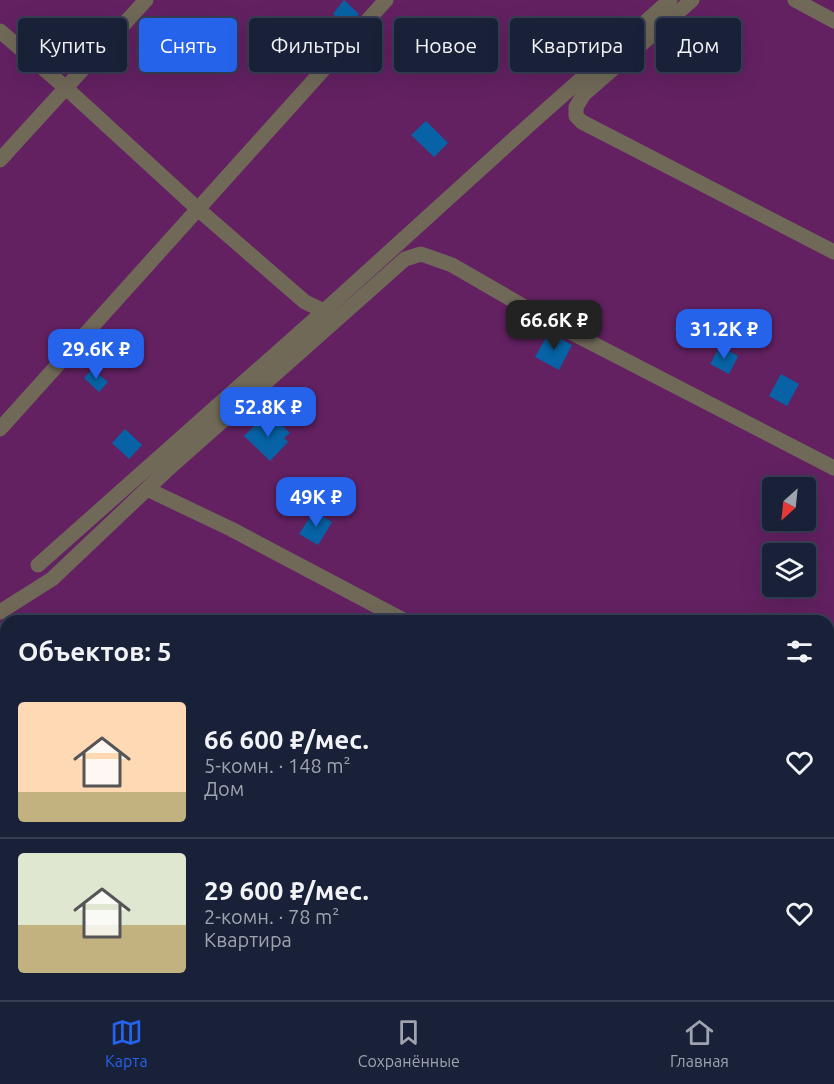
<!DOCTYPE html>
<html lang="ru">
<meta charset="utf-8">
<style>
:root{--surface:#192138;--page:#222940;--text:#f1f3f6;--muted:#9fa3ae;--line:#373e53;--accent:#2563eb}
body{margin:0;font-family:Ubuntu,sans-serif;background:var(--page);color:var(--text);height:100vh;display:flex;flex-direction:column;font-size:22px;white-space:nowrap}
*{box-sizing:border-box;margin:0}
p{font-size:20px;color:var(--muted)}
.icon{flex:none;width:33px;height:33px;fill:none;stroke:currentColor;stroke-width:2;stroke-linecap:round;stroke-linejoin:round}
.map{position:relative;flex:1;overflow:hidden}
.details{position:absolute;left:0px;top:615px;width:834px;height:386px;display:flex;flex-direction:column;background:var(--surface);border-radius:18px 18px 0 0;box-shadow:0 6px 24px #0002,0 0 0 2px var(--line)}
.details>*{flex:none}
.hud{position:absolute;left:18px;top:18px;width:798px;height:54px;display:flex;gap:12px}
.needle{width:39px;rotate:207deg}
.fabs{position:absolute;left:762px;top:477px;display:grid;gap:12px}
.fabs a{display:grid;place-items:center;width:54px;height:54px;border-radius:6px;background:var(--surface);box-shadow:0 6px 24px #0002,0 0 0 2px var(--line);font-size:30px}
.price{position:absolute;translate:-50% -51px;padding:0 14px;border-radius:12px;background:var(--accent);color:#fff;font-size:20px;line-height:39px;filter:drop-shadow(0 2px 3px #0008)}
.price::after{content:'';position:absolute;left:50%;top:36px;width:18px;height:14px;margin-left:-9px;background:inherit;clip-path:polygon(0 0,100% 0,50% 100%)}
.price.selected{background:#222;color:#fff}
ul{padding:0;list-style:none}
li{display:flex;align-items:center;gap:18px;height:150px;padding:0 18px}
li+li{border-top:2px solid var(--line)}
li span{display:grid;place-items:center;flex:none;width:168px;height:120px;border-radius:6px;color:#555}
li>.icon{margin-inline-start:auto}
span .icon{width:72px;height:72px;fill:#fffc;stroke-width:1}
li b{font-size:26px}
h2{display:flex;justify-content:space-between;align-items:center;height:72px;padding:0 18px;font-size:26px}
.pill{padding:0 21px;border-radius:6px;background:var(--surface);box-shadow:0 6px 24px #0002,0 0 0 2px var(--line);font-size:21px;line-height:54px}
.pill.selected{background:var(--accent);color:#fff}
.dock{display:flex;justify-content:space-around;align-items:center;height:84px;border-top:2px solid var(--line);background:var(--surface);font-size:16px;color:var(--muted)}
.dock a{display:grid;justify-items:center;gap:3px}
.dock .selected{color:var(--accent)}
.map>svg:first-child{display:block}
.green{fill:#632162;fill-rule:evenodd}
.building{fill:#0763a5}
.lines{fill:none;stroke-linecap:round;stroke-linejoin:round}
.path{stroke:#656f8a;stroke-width:3;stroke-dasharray:3 3;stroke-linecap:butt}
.street{stroke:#706958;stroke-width:15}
</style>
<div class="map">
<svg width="834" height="1000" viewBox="0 0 834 1000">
<rect width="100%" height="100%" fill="#212c4b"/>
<path class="green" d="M 0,0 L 834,0 L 834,1000 L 279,1000 L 275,995 L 828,994 L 828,621 L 6,621 L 6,874 L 0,867 ZM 772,488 L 806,488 L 806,520 L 772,520 ZM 772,554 L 806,554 L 806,586 L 772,586 Z"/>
<path class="building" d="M 344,0 L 359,14 L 348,27 L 333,14 Z
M 142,43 L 147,47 L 151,43 L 160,51 L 150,62 L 136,50 Z
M 426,121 L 448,143 L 434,157 L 411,135 Z
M 685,309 L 713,324 L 702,344 L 674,329 Z
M 549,332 L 572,345 L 559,370 L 535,357 Z
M 720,346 L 738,356 L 729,374 L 710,364 Z
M 92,369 L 108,382 L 99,392 L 84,378 Z
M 781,374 L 799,384 L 787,406 L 769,396 Z
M 261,419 L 269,428 L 277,420 L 290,433 L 284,438 L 288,442 L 270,461 L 244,436 Z
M 125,429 L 142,445 L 129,459 L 112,443 Z
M 314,511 L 332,522 L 318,545 L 299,534 Z
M 828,987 L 834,990 L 834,1000 L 806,1000 L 809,994 L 828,994 Z"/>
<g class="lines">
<path class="path" d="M 0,867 L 6,874
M 275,994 L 279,1000"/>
<path class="street" d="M 692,0 L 584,94 L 576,107 L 576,116 L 582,122 L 834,252
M 795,0 L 834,21
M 0,31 L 66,88 L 199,210 L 305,302 L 324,311
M 0,160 L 146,0
M 0,429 L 386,0
M 147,489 L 231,529 L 405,621
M 38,565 L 324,311 L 527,127 L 670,0
M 0,612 L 52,579 L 166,471 L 405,259 L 421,254 L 452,265 L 549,321 L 834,468
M 0,745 L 6,747
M 828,845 L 834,848"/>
</g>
</svg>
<div class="fabs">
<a><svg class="needle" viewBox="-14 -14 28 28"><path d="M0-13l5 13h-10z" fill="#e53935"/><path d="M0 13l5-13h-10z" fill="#9fa3ae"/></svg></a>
<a><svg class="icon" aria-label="layers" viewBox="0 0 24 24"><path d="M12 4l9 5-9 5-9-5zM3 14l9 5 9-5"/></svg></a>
</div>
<b class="price selected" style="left:554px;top:351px">66.6K ₽</b>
<b class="price" style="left:724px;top:360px">31.2K ₽</b>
<b class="price" style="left:96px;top:380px">29.6K ₽</b>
<b class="price" style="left:268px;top:438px">52.8K ₽</b>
<b class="price" style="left:316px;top:528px">49K ₽</b>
<div class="hud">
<a class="pill">Купить</a>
<a class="pill selected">Снять</a>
<a class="pill">Фильтры</a>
<a class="pill">Новое</a>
<a class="pill">Квартира</a>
<a class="pill">Дом</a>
</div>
<section class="details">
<h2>Объектов: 5<svg class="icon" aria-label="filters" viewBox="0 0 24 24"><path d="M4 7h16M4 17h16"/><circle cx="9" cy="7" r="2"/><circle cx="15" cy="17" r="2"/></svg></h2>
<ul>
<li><span style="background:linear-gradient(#ffd9b3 75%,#c2b280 0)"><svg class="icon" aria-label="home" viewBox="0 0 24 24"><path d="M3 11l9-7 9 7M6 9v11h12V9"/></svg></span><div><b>66 600 ₽/мес.</b><p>5-комн. · 148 m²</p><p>Дом</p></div><svg class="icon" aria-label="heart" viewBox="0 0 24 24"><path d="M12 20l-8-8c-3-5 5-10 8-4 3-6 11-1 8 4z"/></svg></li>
<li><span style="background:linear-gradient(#dfe7d0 60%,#c2b280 0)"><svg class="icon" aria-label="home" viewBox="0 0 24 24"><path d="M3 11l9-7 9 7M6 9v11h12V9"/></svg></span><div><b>29 600 ₽/мес.</b><p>2-комн. · 78 m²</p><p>Квартира</p></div><svg class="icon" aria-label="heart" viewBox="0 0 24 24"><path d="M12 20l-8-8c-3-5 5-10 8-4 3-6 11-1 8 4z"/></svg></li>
</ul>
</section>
</div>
<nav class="dock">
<a class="selected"><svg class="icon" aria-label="map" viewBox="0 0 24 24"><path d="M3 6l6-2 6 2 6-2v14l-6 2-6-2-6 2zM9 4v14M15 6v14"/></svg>Карта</a>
<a><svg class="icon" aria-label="saved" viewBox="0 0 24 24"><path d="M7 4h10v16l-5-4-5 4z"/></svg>Сохранённые</a>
<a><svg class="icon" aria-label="home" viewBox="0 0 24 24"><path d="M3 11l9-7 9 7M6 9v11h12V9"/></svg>Главная</a>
</nav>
